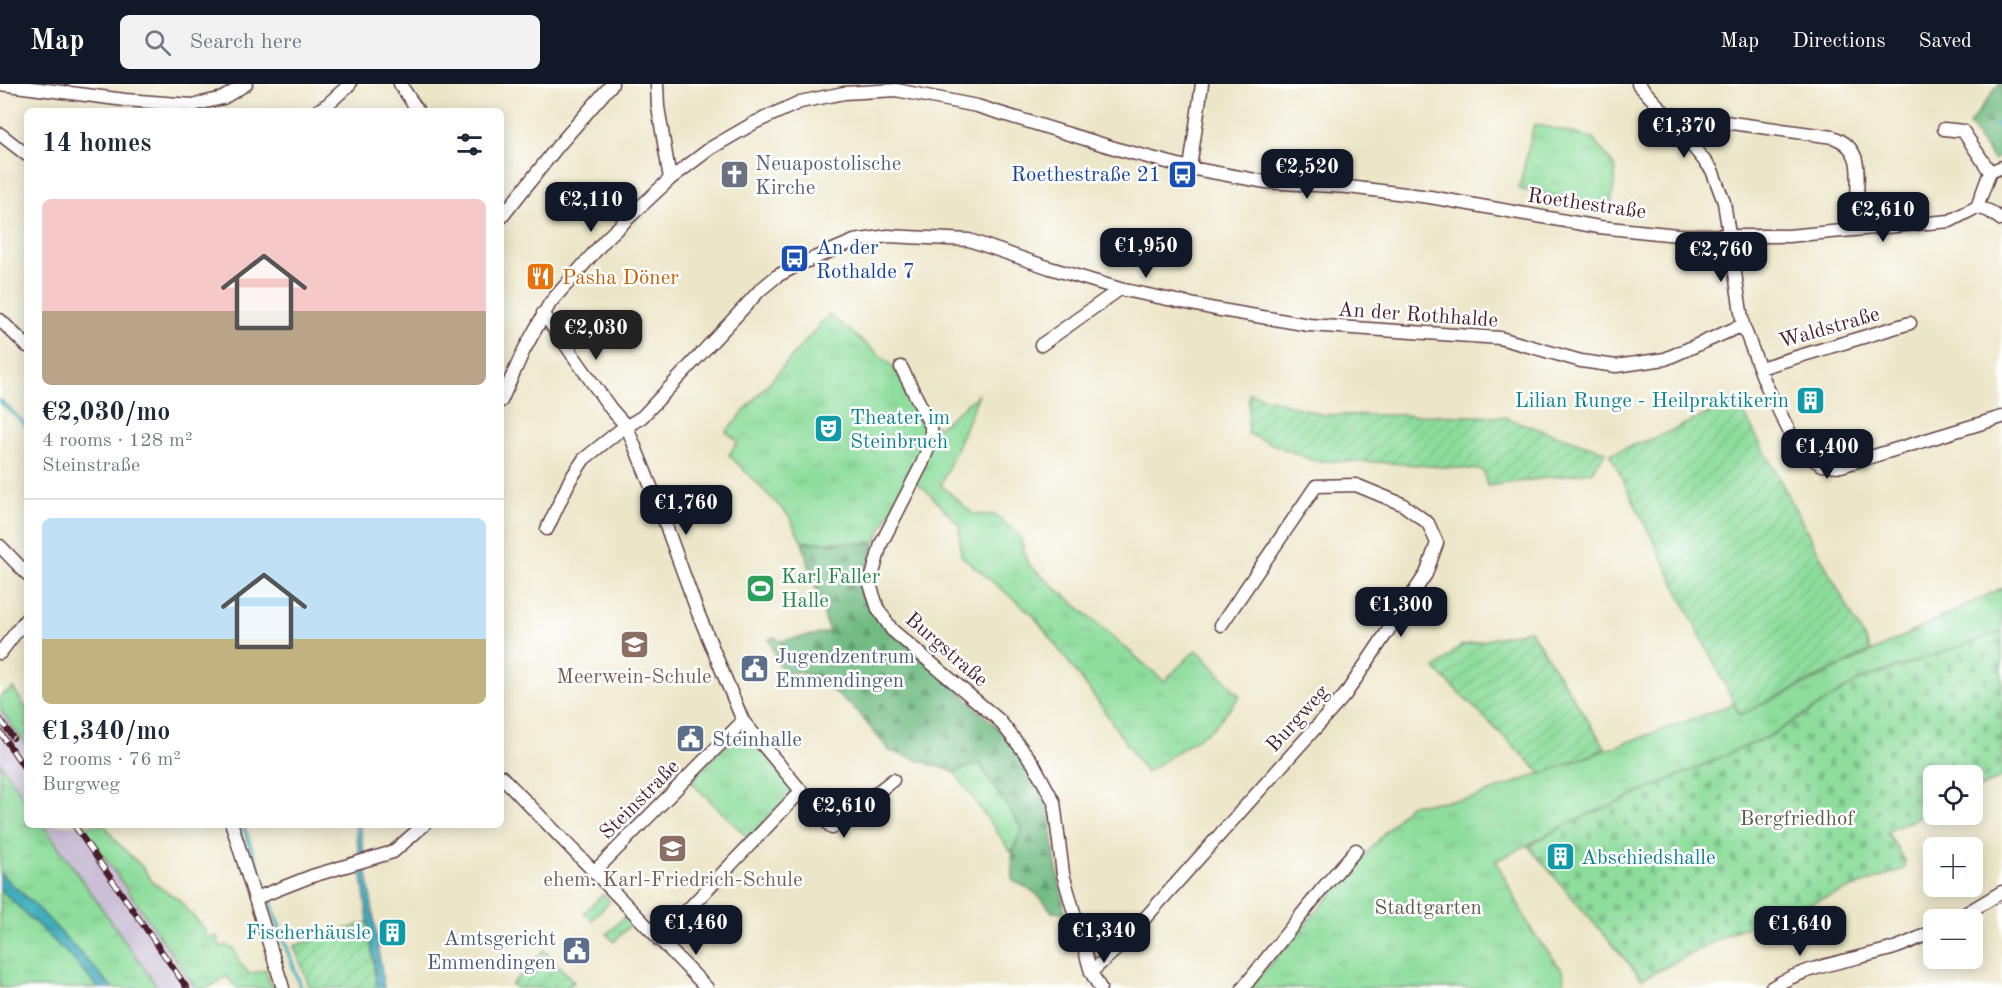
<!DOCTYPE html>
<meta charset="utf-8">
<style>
:root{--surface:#fff;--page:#f2f2f3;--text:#1f2937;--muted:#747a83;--line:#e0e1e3;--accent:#111827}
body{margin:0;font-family:"Old Standard TT",serif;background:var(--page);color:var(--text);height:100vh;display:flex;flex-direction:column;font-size:22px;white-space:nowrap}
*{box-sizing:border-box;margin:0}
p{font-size:20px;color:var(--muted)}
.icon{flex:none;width:33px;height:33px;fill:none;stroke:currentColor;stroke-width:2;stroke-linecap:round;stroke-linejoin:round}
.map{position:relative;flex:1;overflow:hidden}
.panel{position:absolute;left:24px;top:24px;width:480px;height:720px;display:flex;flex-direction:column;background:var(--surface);border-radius:9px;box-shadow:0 3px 15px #0003}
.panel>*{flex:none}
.buttons{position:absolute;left:1923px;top:681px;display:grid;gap:12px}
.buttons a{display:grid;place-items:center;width:60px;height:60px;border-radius:9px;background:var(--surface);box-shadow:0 3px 15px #0003;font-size:30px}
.price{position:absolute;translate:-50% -51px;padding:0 14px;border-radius:12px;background:var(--accent);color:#fff;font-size:20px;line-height:39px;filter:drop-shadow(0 2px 3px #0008)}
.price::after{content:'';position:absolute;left:50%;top:36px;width:18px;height:14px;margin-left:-9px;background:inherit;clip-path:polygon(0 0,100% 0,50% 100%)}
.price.on{background:#222;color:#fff}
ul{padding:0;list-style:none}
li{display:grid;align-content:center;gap:12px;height:318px;padding:0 18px}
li+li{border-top:2px solid var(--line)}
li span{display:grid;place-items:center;height:186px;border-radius:9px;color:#555}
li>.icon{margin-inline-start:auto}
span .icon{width:108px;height:108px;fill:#fffc;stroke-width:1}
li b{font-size:26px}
h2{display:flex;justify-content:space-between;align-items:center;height:72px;padding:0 18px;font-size:26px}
header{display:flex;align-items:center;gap:36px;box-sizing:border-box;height:84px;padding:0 30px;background:var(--accent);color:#fff}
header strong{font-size:28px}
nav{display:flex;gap:33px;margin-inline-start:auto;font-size:21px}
.search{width:420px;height:54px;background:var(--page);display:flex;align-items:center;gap:15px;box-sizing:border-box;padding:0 21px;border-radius:9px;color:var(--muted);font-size:22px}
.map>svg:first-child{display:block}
.railway{fill:#cabfd6}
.grass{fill:url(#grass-tufts);stroke:#6c7e64;stroke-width:1.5}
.forest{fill:url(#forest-firs);stroke:#5e6e58;stroke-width:1.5}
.cemetery{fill:url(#cemetery-stones);stroke:#6c7e64;stroke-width:1.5}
.garden{fill:url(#garden-furrows);stroke:#6c7e64;stroke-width:1.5}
.water{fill:url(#water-ripples);stroke:#456674;stroke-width:1.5}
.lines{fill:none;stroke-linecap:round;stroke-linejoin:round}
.stream{stroke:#40aebe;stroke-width:4}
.minor-casing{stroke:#623d43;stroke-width:15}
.minor{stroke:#fff;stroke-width:12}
.rail-casing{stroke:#4a1f2b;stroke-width:6}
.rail{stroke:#fff;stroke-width:4;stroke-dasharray:11;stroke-linecap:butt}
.labels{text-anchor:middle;stroke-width:5;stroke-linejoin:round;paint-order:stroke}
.worship-label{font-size:21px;fill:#5b616d;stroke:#fff;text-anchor:start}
.transit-label{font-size:21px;fill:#164399;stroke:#fff;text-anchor:end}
.street-label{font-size:21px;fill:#4a1f2b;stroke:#fff}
.food-label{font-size:21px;fill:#c56008;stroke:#fff;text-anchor:start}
.culture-label{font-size:21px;fill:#0d838f;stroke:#fff;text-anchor:end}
.leisure-label{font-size:21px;fill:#27864d;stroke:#fff;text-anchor:start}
.service-label{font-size:21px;fill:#4e5e75;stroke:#fff;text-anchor:start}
.education-label{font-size:21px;fill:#785e54;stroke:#fff}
.park-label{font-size:21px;fill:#5e584d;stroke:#fff}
</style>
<header>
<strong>Map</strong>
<div class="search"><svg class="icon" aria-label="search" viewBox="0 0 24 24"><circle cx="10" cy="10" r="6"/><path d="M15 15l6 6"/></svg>Search here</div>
<nav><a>Map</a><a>Directions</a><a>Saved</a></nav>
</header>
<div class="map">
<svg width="2002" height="904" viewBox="0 0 2002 904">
<defs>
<pattern id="grass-tufts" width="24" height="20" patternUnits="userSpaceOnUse" patternTransform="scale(1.5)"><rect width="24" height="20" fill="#8edd9c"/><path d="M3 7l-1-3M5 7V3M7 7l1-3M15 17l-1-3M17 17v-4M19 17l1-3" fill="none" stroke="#7cbd87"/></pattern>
<pattern id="forest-firs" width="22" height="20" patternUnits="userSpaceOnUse" patternTransform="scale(1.5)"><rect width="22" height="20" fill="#72bc84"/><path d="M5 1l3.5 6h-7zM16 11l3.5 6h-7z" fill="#60986c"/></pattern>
<pattern id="cemetery-stones" width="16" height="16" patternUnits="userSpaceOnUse" patternTransform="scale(1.5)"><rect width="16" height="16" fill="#8edd9c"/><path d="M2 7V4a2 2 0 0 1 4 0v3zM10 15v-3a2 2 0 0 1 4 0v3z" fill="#7cbd87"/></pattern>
<pattern id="garden-furrows" width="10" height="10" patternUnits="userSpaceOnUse" patternTransform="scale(1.5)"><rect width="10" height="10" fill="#8edd9c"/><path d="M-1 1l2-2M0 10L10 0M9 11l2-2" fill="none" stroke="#7cbd87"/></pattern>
<pattern id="water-ripples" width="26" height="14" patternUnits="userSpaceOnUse" patternTransform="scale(1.5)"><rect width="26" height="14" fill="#40aebe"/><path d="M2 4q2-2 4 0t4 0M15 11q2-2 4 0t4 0" fill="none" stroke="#388d9b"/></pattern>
</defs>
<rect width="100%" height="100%" fill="#fff"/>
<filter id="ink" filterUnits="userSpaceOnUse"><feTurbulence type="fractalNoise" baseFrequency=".0167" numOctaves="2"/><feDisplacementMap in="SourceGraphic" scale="12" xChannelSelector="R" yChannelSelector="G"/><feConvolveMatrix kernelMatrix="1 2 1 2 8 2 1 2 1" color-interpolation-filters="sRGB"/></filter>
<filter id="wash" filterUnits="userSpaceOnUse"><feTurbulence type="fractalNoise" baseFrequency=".008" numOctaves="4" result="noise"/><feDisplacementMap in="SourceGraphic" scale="24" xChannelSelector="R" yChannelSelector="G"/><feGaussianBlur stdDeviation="1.35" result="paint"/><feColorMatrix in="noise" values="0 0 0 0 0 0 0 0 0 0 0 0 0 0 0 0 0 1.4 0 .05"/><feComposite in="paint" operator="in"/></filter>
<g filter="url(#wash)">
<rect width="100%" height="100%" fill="#ece6c8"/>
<path class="railway" d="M 0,625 L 27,663 L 27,718 L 0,679 Z
M 43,741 L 82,741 L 196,904 L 158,904 Z"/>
<path class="grass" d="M 1534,40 L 1592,54 L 1616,84 L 1611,123 L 1519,105 Z
M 829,230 L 887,277 L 897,288 L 923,340 L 931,342 L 940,342 L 979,310 L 941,401 L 973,430 L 995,431 L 1020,452 L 1028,480 L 1164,597 L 1196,566 L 1200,569 L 1240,612 L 1213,644 L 1146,689 L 1097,616 L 1033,531 L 961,472 L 959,441 L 925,405 L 907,393 L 875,459 L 802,458 L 789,432 L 729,371 L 738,357 L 726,348 Z
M 2002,504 L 2002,548 L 1860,596 L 1770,652 L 1568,740 L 1496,777 L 1532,847 L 1563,887 L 1565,904 L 1250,904 L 1409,721 L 1473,714 L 1734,620 L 1739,630 L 1787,609 Z
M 13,604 L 27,625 L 27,663 L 0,625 L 0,612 Z
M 744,644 L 794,706 L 748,754 L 690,697 Z
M 0,679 L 27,718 L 27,741 L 43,741 L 158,904 L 113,904 L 38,824 L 0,789 Z
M 979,680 L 1022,745 L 1012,769 L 954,688 Z
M 82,741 L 105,741 L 115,756 L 143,784 L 153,799 L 178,815 L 204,844 L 207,854 L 217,852 L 220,863 L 227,861 L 230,865 L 234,864 L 239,878 L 249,890 L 266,886 L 270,900 L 278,902 L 279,904 L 236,904 L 227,892 L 208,904 L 196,904 Z
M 0,805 L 73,875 L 98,904 L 0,904 Z
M 603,810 L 610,817 L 592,836 L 584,829 Z
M 625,832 L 632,839 L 614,858 L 607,850 Z"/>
<path class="forest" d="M 1999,0 L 2002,0 L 2002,70 L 1993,76 L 1969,40 Z
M 802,458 L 875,459 L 866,490 L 866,504 L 875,530 L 971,618 L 1008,655 L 1029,683 L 1040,703 L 1049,722 L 1055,775 L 1065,828 L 1052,828 C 1040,811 1032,805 1013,797 L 1012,769 L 1022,745 L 979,680 L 954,688 L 890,667 L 855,625 L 815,593 L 797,588 L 789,589 L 779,581 L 769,555 L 774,553 L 781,557 L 829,548 Z"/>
<path class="cemetery" d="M 2002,548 L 2002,693 L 1973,707 L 1972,692 L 1934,692 L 1933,726 L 1887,748 L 1905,777 L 1904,785 L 1733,848 L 1642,895 L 1528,762 L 1568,740 L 1770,652 L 1860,596 Z"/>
<path class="garden" d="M 1249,309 L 1324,331 L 1429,331 L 1504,333 L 1606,368 L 1591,388 L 1487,402 L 1483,386 L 1377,378 L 1314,377 L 1248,350 Z
M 1737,316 L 1871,567 L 1740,631 L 1610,370 L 1662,351 Z
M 1530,546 L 1606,665 L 1542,690 L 1435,585 L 1460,562 Z
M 368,838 L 377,904 L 310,904 L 294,862 Z
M 544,866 L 574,898 L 567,904 L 516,904 L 512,900 Z"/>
<path class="water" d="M 355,741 L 360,741 L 384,904 L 377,904 Z
M 0,789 L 38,824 L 113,904 L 98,904 L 73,875 L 0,805 Z"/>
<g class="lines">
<path class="stream" d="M 1996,41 L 2002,37
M 0,317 L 27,342
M 243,741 L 301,904"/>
</g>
</g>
<g filter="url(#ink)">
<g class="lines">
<defs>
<path id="minor" d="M 0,0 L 125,16 L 193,21 L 223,14 L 246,0
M 400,0 L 418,27
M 657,0 L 658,23 L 670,95
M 1638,0 L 1666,30 L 1712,86 L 1724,118 L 1743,241 L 1766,301 L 1789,347 L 1802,368 L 1822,381 L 1841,382 L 2002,333
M 317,27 L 328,20 L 350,0
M 1666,30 L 1833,53 C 1862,64 1858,86 1857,112 C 1856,124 1856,135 1856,146
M 1944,45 L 1963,47 L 1990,88
M 0,50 L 27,71
M 1190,84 L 1202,0
M 1977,123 L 1989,127 L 2002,136
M 501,134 L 558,62 L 612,0
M 543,229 L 611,325 L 627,343 L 658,420 L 698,529 L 743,637 L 594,788
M 0,236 L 27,262
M 1041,261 L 1120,205
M 901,283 L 931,342 L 931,357 L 922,380 L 881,460 L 870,500 L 878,525 L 892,546 L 999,636 L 1033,679 L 1054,718 L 1063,790 L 1091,888 L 1100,904
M 1760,284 L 1910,239
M 501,317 L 524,266 L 550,219 L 606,155 L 670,95 L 711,64 L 754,39 L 800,18 L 844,9 L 896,6 L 977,22 L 1121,66 L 1190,84 L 1266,98 L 1348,103 L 1430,113 L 1599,143 L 1677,151 L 1788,152 L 1950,137 L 1977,123 L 1990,88 L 2002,83
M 547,445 L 570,396 L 584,375 L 619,347 L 642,333 L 738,230 L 760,206 L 777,192 L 798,181 L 854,157 L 888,152 L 969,156 L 1050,184 L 1120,205 L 1215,225 L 1309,241 L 1500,254 L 1581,277 L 1616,282 L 1665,275 L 1743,241
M 0,462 L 27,490
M 0,569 L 27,534
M 743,637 L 832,744 L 893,696
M 501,692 L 707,904
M 232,741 L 283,904
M 256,814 L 312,792 L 393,768 L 424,741
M 1955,836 L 2002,808
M 659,856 L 801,707
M 1091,888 L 1120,862 L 1345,611 L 1426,490 L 1437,459 L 1428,439 L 1402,420 L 1356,401 L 1316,402 L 1221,541
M 1243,904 L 1322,805 L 1356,766
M 1771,904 C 1808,881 1849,877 1891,865 C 1905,861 1920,853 1934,847"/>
</defs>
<use href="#minor" class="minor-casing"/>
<use href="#minor" class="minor"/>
<defs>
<path id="rail" d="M 0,635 L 13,654
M 0,648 L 27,688
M 74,741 L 187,904"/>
</defs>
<use href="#rail" class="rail-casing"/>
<use href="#rail" class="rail"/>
</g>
</g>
<defs>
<symbol id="bus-square" viewBox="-11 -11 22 22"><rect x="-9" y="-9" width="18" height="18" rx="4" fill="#1a4fb4" stroke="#fff"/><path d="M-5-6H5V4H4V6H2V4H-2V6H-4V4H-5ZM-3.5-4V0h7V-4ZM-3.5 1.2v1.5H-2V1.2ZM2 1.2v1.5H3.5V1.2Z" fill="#fff"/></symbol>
<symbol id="church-square" viewBox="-11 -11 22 22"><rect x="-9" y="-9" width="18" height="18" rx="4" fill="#6b7280" stroke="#fff"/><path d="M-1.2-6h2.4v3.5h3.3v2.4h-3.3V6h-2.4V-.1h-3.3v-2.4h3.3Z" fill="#fff"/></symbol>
<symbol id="restaurant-square" viewBox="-11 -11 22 22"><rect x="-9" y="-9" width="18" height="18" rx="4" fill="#e8710a" stroke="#fff"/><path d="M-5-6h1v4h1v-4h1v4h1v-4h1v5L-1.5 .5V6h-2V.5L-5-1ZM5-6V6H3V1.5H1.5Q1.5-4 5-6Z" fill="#fff"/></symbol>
<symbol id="building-square" viewBox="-11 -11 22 22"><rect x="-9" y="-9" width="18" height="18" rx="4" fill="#0f9aa8" stroke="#fff"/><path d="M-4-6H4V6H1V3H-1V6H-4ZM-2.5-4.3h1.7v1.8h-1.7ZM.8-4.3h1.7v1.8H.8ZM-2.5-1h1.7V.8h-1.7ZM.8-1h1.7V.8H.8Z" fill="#fff"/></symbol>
<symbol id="theatre-square" viewBox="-11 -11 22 22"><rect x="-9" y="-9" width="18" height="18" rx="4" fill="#0f9aa8" stroke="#fff"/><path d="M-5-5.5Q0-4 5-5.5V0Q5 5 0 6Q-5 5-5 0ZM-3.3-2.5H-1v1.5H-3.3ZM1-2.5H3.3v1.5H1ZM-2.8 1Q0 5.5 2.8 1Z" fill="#fff"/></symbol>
<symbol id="stadium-square" viewBox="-11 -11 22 22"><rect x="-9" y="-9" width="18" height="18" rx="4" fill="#2e9e5b" stroke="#fff"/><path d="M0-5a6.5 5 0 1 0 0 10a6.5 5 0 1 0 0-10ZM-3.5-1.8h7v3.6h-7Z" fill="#fff"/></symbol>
<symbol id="school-square" viewBox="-11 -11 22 22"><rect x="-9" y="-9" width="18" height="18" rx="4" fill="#8d6e63" stroke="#fff"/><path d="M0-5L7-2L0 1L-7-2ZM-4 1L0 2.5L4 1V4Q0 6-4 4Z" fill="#fff"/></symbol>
<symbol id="civic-square" viewBox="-11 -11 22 22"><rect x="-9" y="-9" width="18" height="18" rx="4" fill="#5c6f8a" stroke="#fff"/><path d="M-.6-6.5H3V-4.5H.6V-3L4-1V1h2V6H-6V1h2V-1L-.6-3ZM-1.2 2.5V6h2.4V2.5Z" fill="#fff"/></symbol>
</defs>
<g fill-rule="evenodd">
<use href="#bus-square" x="1166" y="74" width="33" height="33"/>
<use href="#church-square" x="718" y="74" width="33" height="33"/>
<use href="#bus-square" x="778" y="158" width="33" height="33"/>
<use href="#restaurant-square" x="524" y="176" width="33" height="33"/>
<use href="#building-square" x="1794" y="300" width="33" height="33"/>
<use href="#theatre-square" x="812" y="328" width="33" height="33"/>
<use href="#stadium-square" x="744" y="488" width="33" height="33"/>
<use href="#school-square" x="618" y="544" width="33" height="33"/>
<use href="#civic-square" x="738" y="568" width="33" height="33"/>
<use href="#civic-square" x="674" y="638" width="33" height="33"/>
<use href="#school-square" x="656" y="748" width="33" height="33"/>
<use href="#building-square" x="1544" y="756" width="33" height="33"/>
<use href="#building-square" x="376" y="832" width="33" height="33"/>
<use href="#civic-square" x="560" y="850" width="33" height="33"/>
</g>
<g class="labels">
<g class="worship-label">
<text x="755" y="86">Neuapostolische<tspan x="755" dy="24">Kirche</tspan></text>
</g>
<g class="transit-label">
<text x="1161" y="97">Roethestraße 21</text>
<text x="816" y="170" text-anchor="start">An der<tspan x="816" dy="24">Rothalde 7</tspan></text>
</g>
<g class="street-label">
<text transform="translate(1587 119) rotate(8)" y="7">Roethestraße</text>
<text transform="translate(1418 230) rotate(4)" y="7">An der Rothhalde</text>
<text transform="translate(1829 243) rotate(-16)" y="7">Waldstraße</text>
<text transform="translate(947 565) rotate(41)" y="7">Burgstraße</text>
<text transform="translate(1297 634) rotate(-48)" y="7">Burgweg</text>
<text transform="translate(639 715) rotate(-45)" y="7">Steinstraße</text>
</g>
<g class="food-label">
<text x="562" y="200">Pasha Döner</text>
</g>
<g class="culture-label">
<text x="1789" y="323">Lilian Runge - Heilpraktikerin</text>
<text x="850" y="340" text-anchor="start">Theater im<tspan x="850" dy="24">Steinbruch</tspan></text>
<text x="1581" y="780" text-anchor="start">Abschiedshalle</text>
<text x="371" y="855">Fischerhäusle</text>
</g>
<g class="leisure-label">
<text x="781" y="499">Karl Faller<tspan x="781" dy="24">Halle</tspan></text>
</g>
<g class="service-label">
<text x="775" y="579">Jugendzentrum<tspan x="775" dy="24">Emmendingen</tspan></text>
<text x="712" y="662">Steinhalle</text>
<text x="556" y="861" text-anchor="end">Amtsgericht<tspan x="556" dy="24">Emmendingen</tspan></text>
</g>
<g class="education-label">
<text x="634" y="599">Meerwein-Schule</text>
<text x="673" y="802">ehem. Karl-Friedrich-Schule</text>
</g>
<g class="park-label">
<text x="1797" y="741">Bergfriedhof</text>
<text x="1428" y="830">Stadtgarten</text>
</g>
</g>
</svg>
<div class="buttons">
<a><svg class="icon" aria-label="locate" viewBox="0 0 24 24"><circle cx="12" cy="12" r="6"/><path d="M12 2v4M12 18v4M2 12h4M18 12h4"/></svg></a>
<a>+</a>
<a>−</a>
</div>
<b class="price" style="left:1684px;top:75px">€1,370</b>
<b class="price" style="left:1307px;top:116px">€2,520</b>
<b class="price" style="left:591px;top:149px">€2,110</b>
<b class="price" style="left:1883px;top:159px">€2,610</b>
<b class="price" style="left:1146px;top:195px">€1,950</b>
<b class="price" style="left:1721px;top:199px">€2,760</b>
<b class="price on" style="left:596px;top:277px">€2,030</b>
<b class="price" style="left:1827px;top:396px">€1,400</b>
<b class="price" style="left:686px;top:452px">€1,760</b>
<b class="price" style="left:1401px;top:554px">€1,300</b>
<b class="price" style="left:844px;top:755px">€2,610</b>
<b class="price" style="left:696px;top:872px">€1,460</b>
<b class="price" style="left:1800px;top:873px">€1,640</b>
<b class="price" style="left:1104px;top:880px">€1,340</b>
<section class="panel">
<h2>14 homes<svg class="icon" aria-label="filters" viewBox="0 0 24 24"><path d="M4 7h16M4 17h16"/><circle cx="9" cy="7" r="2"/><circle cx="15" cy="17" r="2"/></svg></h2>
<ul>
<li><span style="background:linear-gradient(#f6c9c9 60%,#b9a48a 0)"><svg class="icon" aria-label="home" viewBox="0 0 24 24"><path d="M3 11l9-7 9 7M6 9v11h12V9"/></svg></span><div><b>€2,030/mo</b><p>4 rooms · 128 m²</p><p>Steinstraße</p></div></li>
<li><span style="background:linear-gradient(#bfe0f5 65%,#c2b280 0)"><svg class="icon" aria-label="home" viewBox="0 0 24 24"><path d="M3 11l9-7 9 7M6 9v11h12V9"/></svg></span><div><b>€1,340/mo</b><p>2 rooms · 76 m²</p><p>Burgweg</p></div></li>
</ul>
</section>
</div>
